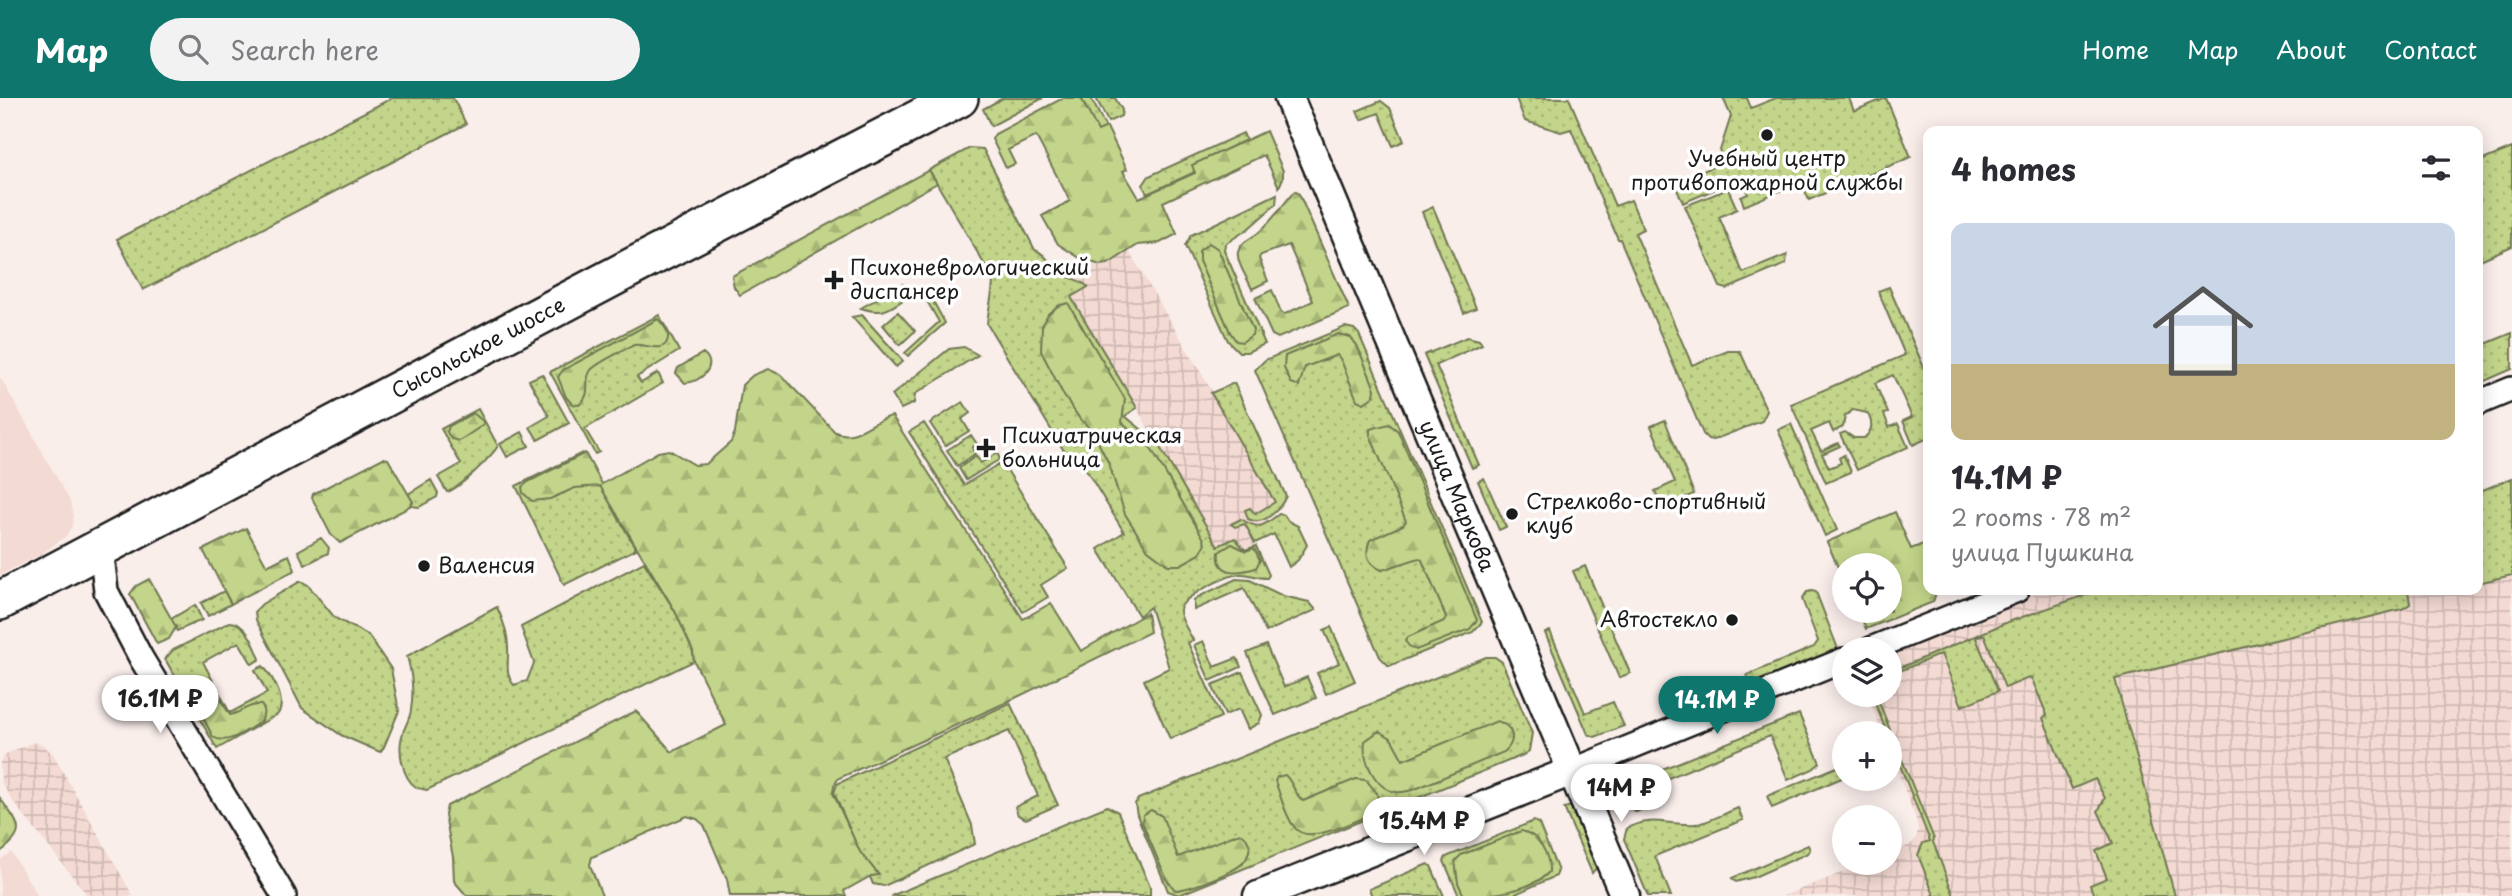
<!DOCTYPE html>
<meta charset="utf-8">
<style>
:root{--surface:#fff;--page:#f2f2f3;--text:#2b2b33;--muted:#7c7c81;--accent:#0f766e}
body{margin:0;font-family:"Playpen Sans",sans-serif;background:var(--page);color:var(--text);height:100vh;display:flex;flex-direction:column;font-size:26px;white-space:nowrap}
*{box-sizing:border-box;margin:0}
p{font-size:23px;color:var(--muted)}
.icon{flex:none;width:38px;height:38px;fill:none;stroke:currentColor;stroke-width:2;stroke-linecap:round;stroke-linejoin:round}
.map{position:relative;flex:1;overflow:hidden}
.details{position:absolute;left:1923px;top:28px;width:560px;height:469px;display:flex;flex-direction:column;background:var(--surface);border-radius:14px;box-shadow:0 4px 18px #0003}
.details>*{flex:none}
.fabs{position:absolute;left:1832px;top:455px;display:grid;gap:14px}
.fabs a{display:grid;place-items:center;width:70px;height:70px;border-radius:50%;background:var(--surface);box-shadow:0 4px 18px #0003;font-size:35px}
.price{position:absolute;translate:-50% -60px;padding:0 16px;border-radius:24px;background:#fff;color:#222;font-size:23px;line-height:46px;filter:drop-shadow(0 2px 4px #0008)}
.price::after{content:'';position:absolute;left:50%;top:42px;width:21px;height:16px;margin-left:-10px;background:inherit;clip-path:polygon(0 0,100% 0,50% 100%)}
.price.on{background:var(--accent);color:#fff}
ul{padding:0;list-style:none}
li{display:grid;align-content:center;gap:14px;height:371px;padding:0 28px}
li span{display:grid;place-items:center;height:217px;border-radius:14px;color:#555}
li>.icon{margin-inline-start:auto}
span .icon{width:126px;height:126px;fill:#fffc;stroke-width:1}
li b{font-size:30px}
h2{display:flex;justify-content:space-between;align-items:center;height:84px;padding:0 28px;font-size:30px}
header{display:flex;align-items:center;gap:42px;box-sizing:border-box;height:98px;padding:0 35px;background:var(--accent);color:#fff}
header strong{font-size:33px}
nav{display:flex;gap:38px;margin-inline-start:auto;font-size:24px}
.search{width:490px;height:63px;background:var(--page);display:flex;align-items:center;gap:18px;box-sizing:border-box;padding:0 24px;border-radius:38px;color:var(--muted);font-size:26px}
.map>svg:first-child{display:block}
.built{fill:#f3dad3}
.industrial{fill:url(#industrial-grid)}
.green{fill:url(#green-dots);stroke:#707853;stroke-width:2}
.forest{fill:url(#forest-firs);stroke:#707853;stroke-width:2}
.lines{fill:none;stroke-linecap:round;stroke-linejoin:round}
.minor-casing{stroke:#1c1c1c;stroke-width:28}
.tertiary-casing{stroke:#1c1c1c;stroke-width:33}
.primary-casing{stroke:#1c1c1c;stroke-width:42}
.minor{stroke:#fff;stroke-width:23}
.tertiary{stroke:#fff;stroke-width:28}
.primary{stroke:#fff;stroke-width:37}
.poi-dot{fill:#1c1c1c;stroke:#fff;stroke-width:2.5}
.labels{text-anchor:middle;stroke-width:7;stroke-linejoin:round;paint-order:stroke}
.poi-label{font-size:21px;fill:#1c1c1c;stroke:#fff;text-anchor:start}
.street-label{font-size:21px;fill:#1c1c1c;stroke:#fff}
</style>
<header>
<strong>Map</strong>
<div class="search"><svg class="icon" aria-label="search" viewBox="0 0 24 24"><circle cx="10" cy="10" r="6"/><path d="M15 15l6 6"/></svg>Search here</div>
<nav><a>Home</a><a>Map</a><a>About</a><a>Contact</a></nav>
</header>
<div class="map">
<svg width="2512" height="798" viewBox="0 0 2512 798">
<defs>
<pattern id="industrial-grid" width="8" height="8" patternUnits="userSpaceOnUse" patternTransform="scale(1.75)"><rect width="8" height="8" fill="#f3dad3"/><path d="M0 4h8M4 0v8" fill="none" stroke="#d0bab5"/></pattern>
<pattern id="green-dots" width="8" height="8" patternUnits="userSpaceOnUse" patternTransform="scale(1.75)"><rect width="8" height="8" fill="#c3d58a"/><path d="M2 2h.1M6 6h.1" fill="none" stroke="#a7b676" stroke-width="1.8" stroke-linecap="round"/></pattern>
<pattern id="forest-firs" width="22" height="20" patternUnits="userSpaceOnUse" patternTransform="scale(1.75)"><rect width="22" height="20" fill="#c3d58a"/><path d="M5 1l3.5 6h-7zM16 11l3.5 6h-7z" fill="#a7b676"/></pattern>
</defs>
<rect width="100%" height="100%" fill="#faeeeb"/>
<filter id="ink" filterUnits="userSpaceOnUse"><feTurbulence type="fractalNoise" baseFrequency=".0143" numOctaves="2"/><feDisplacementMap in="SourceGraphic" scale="14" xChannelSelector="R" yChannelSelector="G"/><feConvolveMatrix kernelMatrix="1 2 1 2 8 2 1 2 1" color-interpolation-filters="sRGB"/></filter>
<g filter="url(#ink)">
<path class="built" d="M 0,279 L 70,403 L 73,418 L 72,428 L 66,438 L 43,455 L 0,477 Z
M 11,754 L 38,798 L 0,798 L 0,762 Z"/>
<path class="industrial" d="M 1123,143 L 1277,403 L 1255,446 L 1245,452 L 1218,450 L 1060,178 Z
M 2512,385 L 2512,798 L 1783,798 L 1866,765 L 1890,765 L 1890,755 L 1910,747 L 1916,740 L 1918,732 L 1916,721 L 1890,655 L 1890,635 L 1882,635 L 1867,597 L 1890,597 L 1889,551 L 2046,492 L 2478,492 L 2478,399 Z
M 33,644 L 42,646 L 53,656 L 133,798 L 88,798 L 13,704 L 1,684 L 0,663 L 6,656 Z"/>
<path class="green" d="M 392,0 L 453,0 L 466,26 L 143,192 L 117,141 Z
M 1003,0 L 1043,0 L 991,28 L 983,11 Z
M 1081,0 L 1091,0 L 1106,30 L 1098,34 Z
M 1096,0 L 1115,0 L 1122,12 L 1121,18 L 1108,24 Z
M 1516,0 L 1569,0 L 1615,108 L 1631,102 L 1643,131 L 1635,135 L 1692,267 L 1728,253 L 1740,253 L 1767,313 L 1762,323 L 1713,342 L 1708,341 L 1703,336 L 1620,141 L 1618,141 L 1571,31 L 1561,34 L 1525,23 Z
M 1723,0 L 1747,0 L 1751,10 L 1776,0 L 1849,0 L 1854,13 L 1886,0 L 1911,59 L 1809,102 L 1801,84 L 1744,108 L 1741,99 L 1748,96 L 1741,80 L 1683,105 L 1674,85 L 1715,68 L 1731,18 Z
M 1381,3 L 1390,10 L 1404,43 L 1393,48 L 1379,15 L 1361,22 L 1357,13 Z
M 1243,35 L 1246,42 L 1193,67 L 1195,74 L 1147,96 L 1143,87 L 1149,78 Z
M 970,50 L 983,51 L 1035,152 C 1046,155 1051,169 1062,176 C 1070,181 1080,181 1088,189 L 1071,199 L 1137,310 L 1125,318 L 1152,340 L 1156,347 L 1158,346 L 1218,448 L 1235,440 L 1245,452 L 1256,448 L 1269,477 L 1267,480 C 1258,481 1250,475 1240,476 C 1229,476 1181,499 1180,512 C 1179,520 1189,534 1193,542 L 1188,545 L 1221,619 L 1170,641 L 1144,582 L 1169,570 L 1150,509 L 1139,518 L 1098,451 L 1124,434 L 1080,362 L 1069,361 L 987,226 C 988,211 993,197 993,181 L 929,72 Z
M 2512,50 L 2512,148 L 2478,163 L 2478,64 Z
M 1728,91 L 1737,111 L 1719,119 L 1743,175 L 1787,157 L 1786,166 L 1727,191 L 1720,189 L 1685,108 Z
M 1277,96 L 1276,106 L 1248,131 L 1225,146 L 1224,152 L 1265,246 L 1247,254 L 1239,254 L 1228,243 L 1185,148 L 1191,137 Z
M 1433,109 L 1476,210 L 1464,215 L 1422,114 Z
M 1889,189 L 1928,279 L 1928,340 L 1913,347 L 1903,323 L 1912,319 L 1893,277 L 1875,285 L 1888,315 L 1884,316 L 1889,329 L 1898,326 L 1908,349 L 1857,372 L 1840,336 L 1845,334 L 1854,340 L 1864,340 C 1873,333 1873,324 1867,315 L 1853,312 L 1845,318 L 1843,329 L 1833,334 L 1829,325 L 1811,333 L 1821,353 L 1838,345 L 1840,348 L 1822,356 L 1829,370 L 1841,365 L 1839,360 L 1844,357 L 1851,374 L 1826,385 L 1791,306 L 1905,257 L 1878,193 Z
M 928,194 L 945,225 L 908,258 L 905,255 L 939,224 L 923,196 Z
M 898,214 L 915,233 L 900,247 L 883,227 Z
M 659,217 L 679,253 L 637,279 L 641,285 L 658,275 L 663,285 L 585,331 L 599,354 L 595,356 L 550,274 Z
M 862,217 L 903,263 L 896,269 L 852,219 Z
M 1345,229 L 1354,231 L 1359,236 L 1482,524 L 1473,534 L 1389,568 L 1380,559 L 1255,272 L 1265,262 Z
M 2512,235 L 2512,271 L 2478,286 L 2478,249 Z
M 1467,239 L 1479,242 L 1482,246 L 1436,267 L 1479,367 L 1472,370 L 1424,257 Z
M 964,249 L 978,257 L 915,296 L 914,305 L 901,311 L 892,297 L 949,251 Z
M 542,276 L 569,325 L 538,342 L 530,329 L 549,318 L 529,282 Z
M 1234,285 L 1286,398 C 1280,412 1263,429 1248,421 L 1245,412 L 1250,410 L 1255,416 L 1275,404 L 1211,295 Z
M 963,304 L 970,315 L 962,321 L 969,333 L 945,348 L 930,325 Z
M 478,311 L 498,348 C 491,359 459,391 447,394 L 438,379 L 461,366 L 441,331 Z
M 1665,322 L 1694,396 L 1662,409 L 1655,393 L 1675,384 L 1651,328 Z
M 924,325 L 964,387 L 1002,364 L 1068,470 L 1041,487 L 1048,499 L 1023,514 L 909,334 Z
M 1791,326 L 1837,432 L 1825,438 L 1778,332 Z
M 522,334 L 529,348 L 507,359 L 500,346 Z
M 971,337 L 977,346 L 972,350 L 975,356 L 957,368 L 947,352 Z
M 582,355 L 636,451 L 564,487 L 516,388 Z
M 997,355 L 1000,361 L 966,382 L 959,370 L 976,358 L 981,365 Z
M 1484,380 L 1506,429 L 1499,432 L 1478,383 Z
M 2512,380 L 2512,477 L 2478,485 L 2478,394 Z
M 431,382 L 438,395 L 437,399 L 419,409 L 411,408 L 413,404 L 408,396 Z
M 1279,416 L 1284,417 L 1288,423 L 1298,428 L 1307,447 L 1298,462 L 1289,469 L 1274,436 L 1255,445 L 1245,426 L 1235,429 L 1231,426 L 1241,421 C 1261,433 1261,429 1279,416 Z
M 644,464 C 659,491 693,532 694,563 L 427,692 C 423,691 419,691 416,689 C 402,680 398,652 402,638 C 404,629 410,621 411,612 C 414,594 412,576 407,558 L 497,509 C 503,522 508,535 508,549 C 509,564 504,575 514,587 L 527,583 L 534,565 L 521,529 Z
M 1585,468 L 1630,575 L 1619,580 L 1573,473 Z
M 1236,481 L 1250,482 L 1283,498 L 1309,504 L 1316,512 L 1266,534 L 1244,490 L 1194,512 L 1194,503 L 1198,499 Z
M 301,483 L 308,487 L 335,520 L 368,537 L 391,571 L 399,613 L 384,649 L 380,654 L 341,637 L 302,610 L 256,522 L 255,513 L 262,506 Z
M 2100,492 L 2408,492 L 2410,506 L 2402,511 L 2115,581 L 2175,798 L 2094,798 L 2090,787 L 2107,780 L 2096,753 L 2113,745 L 2098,713 L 2105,700 L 2095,681 L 2072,691 L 2043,620 L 2047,617 L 2031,579 L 2005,590 L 1984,536 L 1976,540 L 1998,593 L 1962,608 L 1941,556 L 1890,577 L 1890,574 L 2008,524 Z
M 224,493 L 231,506 L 208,518 L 201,505 Z
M 1812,493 L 1816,494 L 1838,551 L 1836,556 L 1754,590 L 1750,587 L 1747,577 L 1814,549 L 1818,543 L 1802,501 L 1807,494 Z
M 195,507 L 202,522 L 177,533 L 171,521 Z
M 230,524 C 246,524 255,548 260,561 L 252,566 L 239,544 L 203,564 L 230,615 L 267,595 L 255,572 L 263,568 C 273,580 287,602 278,616 L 217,651 L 165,561 L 173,552 Z
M 1331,529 L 1355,583 L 1326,596 L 1317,575 L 1339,565 L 1324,532 Z
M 1550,533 L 1585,615 L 1613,604 L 1624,628 L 1595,639 L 1588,636 L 1545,535 Z
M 1203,543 L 1214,569 L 1237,560 L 1241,569 L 1210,583 L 1194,547 Z
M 1266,547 L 1284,589 L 1307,579 L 1316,600 L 1275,617 L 1247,555 Z
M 1486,559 L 1495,559 L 1502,564 L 1532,635 L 1529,653 L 1523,657 L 1179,797 L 1168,793 L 1137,717 L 1135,706 L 1138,701 Z
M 1242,574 L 1262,617 L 1259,625 L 1248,631 L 1239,611 L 1225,617 L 1212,587 Z
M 1872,597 L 1876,597 L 1934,741 L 1933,744 L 1954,798 L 1932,798 L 1934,797 L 1918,757 L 1923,745 L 1930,743 L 1890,642 L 1890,635 L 1887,635 Z
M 1010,605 L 1058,707 L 1026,721 L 1018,717 L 1015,709 L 1038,698 L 1009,633 L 944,661 L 972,727 L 975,746 L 884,788 L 873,786 L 834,695 L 837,686 Z
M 1799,616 L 1820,665 L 1813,671 L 1788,682 L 1770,638 L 1656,685 L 1652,691 L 1652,707 L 1636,714 L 1633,712 L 1624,691 L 1625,686 Z
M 1844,666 L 1844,679 L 1772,710 L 1767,698 Z
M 1107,708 L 1118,714 L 1150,789 L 1150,798 L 891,798 Z
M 1572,708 L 1577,711 L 1600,765 L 1592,775 L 1564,710 Z
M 1738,710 L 1743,722 L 1655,758 L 1671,798 L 1648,798 L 1624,741 L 1627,730 C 1653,717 1668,728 1695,726 C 1708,725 1725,715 1738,710 Z
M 1534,723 L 1539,726 L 1558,773 L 1556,778 L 1511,798 L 1459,798 L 1444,763 L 1446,759 Z
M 1808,747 L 1810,752 L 1806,756 L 1754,779 L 1736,784 L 1732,780 Z
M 1428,766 L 1431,768 L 1444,798 L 1372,798 L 1369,791 Z"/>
<path class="forest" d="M 1063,0 L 1081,0 L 1098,33 L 1107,29 L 1127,71 L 1123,73 L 1139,100 L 1195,75 L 1192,67 L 1266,33 L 1283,73 L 1283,80 L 1279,89 L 1264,57 L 1163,104 L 1177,136 L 1160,145 L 1138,147 L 1108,166 L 1100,167 L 1080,160 L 1058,146 L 1042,118 L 1070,103 L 1036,38 L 1008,52 L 1015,66 L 1006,70 L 992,41 L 995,36 Z
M 929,72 L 937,85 L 740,197 L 734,189 L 732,178 Z
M 1295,93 L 1299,96 L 1349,210 L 1278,240 L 1272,237 L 1255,200 L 1272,192 L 1281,215 L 1285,216 L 1313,203 L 1289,147 L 1261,157 L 1259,160 L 1268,183 L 1252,191 C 1248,181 1236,164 1238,154 C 1240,144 1251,141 1258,135 C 1273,123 1282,107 1295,93 Z
M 1209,145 L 1218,151 L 1253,232 L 1252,237 L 1242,244 L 1236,243 L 1230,234 L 1199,163 L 1199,153 Z
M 903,186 L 908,191 L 906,200 C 888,212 883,217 861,210 Z
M 1068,205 L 1125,301 L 1122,324 L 1150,349 L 1204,441 L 1205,447 L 1200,456 L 1180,467 L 1168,467 L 1148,452 L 1125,416 L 1109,366 L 1092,332 L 1080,321 L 1064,298 L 1041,253 L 1042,228 L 1048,216 L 1058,208 Z
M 658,221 C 662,225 669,233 668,240 C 666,257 644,245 634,247 C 627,250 596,266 591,272 C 582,284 594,294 579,307 L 572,306 L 566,299 L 558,279 L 563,272 Z
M 1338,236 L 1350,239 L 1357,247 L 1375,291 L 1374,298 L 1364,305 L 1357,302 L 1341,262 L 1337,257 L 1305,269 L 1299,288 L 1291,285 L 1284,270 L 1285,258 Z
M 703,255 C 720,268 699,285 685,285 L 676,275 L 678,270 Z
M 768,271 L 781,277 L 835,334 C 856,344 872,322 892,318 L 1023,521 L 1051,505 L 1081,553 L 1147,515 L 1150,534 L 1005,605 L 839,680 L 834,687 L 833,695 L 860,754 L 879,777 L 871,778 L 844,793 L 846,798 L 730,798 L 727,781 L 704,727 L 697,721 L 687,718 L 592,759 L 590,767 L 602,798 L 467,798 L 454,783 L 453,759 L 445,717 L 447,708 L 636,613 L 672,654 L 726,627 L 694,563 L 693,553 L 675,513 L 600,388 L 575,390 L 550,401 L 532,403 L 523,395 L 522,389 L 528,384 L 585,355 L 602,386 L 658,354 L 669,352 L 695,367 L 706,366 L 731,344 L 735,334 L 742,287 L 753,277 Z
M 473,315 L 484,324 L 483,327 L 459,343 L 451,341 L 447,334 L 449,328 Z
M 1389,326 L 1398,333 L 1477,522 L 1470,531 L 1416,552 L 1409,548 L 1405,543 L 1408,539 L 1444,523 L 1446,519 L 1422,462 L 1419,460 L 1382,472 C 1368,466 1364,456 1370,442 L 1403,427 L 1406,423 L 1370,337 L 1370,331 Z
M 383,360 L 388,361 L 413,404 L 406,411 L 340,445 L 331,437 L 312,400 L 313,396 Z
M 1895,414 L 1911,451 L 1928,444 L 1928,492 L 1937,492 L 1933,504 L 1866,531 L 1858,513 L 1890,513 L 1890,467 L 1844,467 L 1844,483 L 1827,444 Z
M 246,430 L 267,468 L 289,457 L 295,472 L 231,506 L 203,452 Z
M 321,440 L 329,450 L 328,455 L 305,467 L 298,453 Z
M 1232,446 L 1246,453 L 1254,450 L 1260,462 L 1256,470 C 1239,475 1216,478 1219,454 Z
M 149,481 L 176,529 L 169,541 L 157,546 L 130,496 L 136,488 Z
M 207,583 L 210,584 L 230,617 C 241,615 250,605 261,607 L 264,611 L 262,623 C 249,630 228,649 213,639 L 190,594 L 194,589 Z
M 1497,623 C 1514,628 1517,643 1504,654 L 1413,692 C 1407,693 1401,695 1396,694 C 1375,691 1362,661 1365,643 L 1379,633 L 1391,640 L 1403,662 Z
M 1285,677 C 1293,684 1294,696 1303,703 L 1356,681 L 1366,682 L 1377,695 L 1379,710 L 1373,715 C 1356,722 1309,748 1295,730 C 1285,718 1281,698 1275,683 L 1277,679 Z
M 0,700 C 17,725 30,733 0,754 Z
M 1151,712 L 1162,718 L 1178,759 L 1240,735 L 1245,738 L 1250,748 C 1249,754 1248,760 1244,764 C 1235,774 1188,792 1175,792 L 1166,781 L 1142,724 L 1143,717 Z
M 1521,733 C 1539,736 1550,757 1549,774 C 1532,793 1488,798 1464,798 L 1458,785 L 1455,763 L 1461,757 Z"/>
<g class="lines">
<defs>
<path id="minor" d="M 2478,305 L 2512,291
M 101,449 L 106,493 L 141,560 L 284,798
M 1871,551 L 2017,492
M 1572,673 L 1844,562"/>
<g id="tertiary">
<path id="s1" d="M 1289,0 L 1625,798"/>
<path d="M 1258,798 L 1572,673"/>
</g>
<g id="primary">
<path id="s2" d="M 0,503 L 636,167 L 959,0"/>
</g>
</defs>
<use href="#minor" class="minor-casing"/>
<use href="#tertiary" class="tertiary-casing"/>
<use href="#primary" class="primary-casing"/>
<use href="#minor" class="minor"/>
<use href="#tertiary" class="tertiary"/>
<use href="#primary" class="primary"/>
</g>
</g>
<g class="poi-dot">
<circle cx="1767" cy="37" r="7"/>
<path d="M830.5 171.5h7v7h7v7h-7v7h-7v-7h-7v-7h7z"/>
<path d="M982.5 339.5h7v7h7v7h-7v7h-7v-7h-7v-7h7z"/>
<circle cx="1512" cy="416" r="7"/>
<circle cx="424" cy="468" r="7"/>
<circle cx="1732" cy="522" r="7"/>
</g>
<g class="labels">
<g class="poi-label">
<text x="1767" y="68" text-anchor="middle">Учебный центр<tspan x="1767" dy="24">противопожарной службы</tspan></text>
<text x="850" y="177">Психоневрологический<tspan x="850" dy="24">диспансер</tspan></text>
<text x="1002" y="345">Психиатрическая<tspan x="1002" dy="24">больница</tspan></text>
<text x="1526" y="411">Стрелково-спортивный<tspan x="1526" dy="24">клуб</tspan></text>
<text x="438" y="475">Валенсия</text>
<text x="1718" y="529" text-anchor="end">Автостекло</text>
</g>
<g class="street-label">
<text dy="7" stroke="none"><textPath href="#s2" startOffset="541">Сысольское шоссе</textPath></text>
<text dy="7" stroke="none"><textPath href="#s1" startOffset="432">улица Маркова</textPath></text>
</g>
</g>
</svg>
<div class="fabs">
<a><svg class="icon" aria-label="locate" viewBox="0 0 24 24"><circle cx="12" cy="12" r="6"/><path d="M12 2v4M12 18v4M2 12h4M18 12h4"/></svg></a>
<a><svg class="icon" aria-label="layers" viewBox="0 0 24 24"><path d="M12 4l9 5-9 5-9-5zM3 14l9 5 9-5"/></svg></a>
<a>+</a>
<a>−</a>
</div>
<b class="price" style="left:160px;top:637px">16.1M ₽</b>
<b class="price on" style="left:1717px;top:638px">14.1M ₽</b>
<b class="price" style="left:1621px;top:726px">14M ₽</b>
<b class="price" style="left:1424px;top:759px">15.4M ₽</b>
<section class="details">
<h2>4 homes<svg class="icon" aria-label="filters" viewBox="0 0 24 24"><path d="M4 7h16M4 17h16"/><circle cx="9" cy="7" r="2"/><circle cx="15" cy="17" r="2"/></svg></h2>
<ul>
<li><span style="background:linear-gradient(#c9d6e8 65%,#c2b280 0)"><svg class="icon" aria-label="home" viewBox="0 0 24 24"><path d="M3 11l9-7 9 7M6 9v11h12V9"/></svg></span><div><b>14.1M ₽</b><p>2 rooms · 78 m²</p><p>улица Пушкина</p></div></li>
</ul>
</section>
</div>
